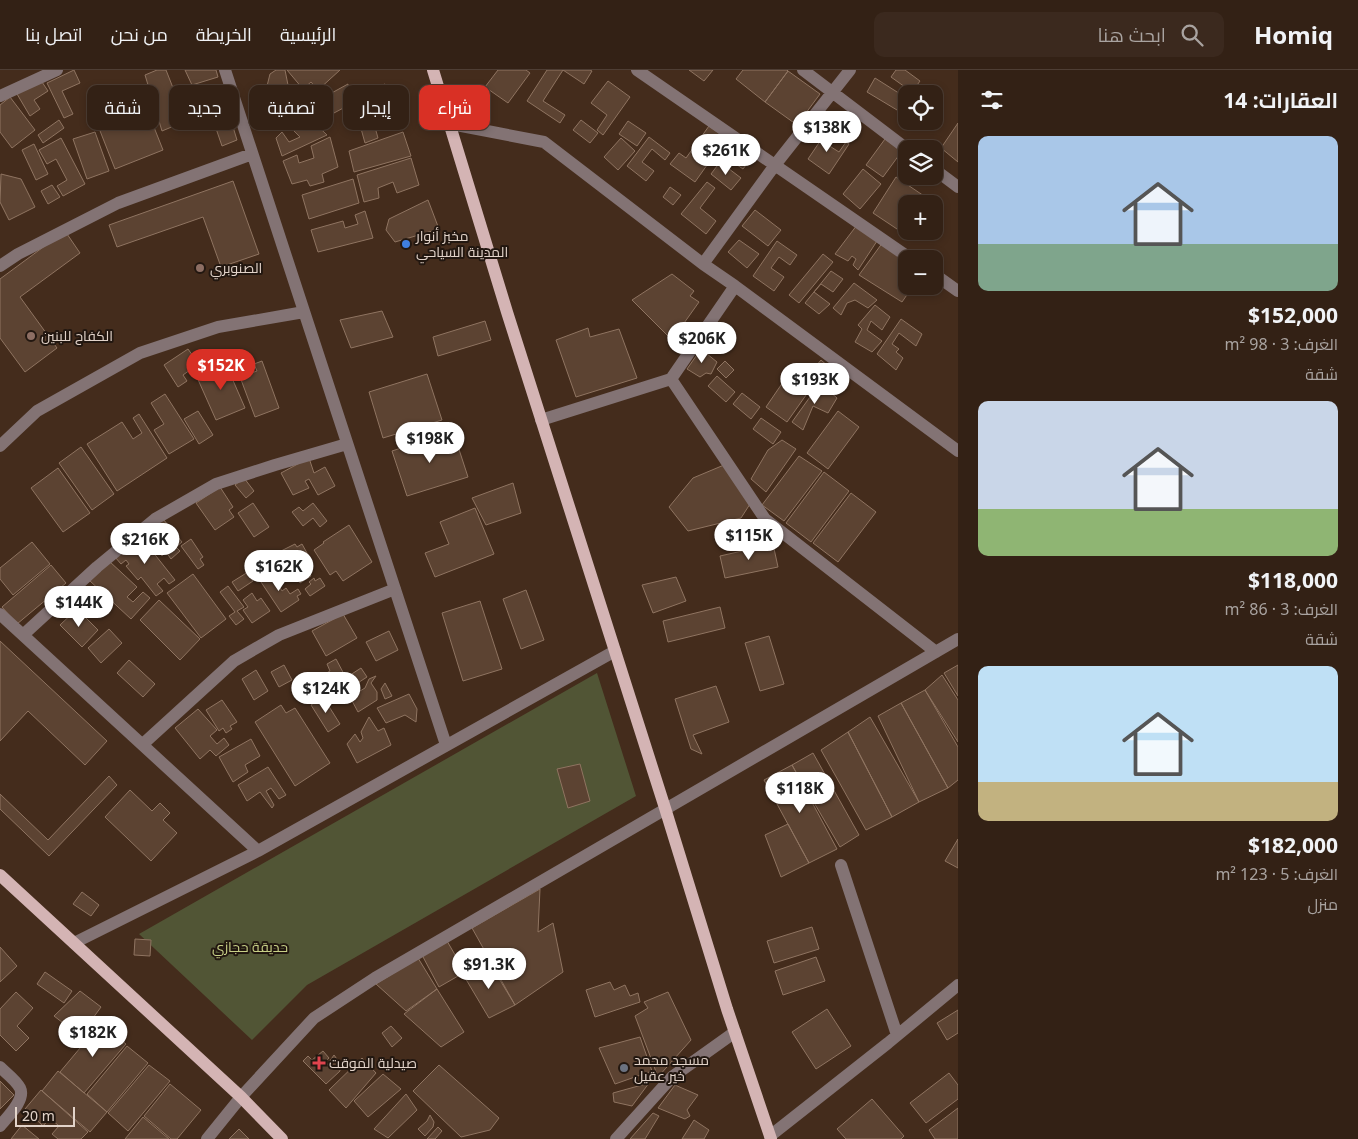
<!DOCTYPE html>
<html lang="ar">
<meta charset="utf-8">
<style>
:root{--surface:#332115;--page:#3b291e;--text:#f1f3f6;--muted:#a9a3a0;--line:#4e3e34;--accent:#d93025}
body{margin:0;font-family:"Noto Sans",Cairo,sans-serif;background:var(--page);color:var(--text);direction:rtl;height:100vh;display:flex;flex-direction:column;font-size:19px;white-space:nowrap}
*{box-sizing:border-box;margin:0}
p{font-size:16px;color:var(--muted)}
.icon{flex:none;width:28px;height:28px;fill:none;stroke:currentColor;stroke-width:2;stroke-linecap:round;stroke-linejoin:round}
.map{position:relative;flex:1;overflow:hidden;direction:ltr}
.drawer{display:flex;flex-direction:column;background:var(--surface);width:400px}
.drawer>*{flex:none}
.hud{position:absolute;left:15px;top:15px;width:475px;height:45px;direction:rtl;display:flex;gap:10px}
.buttons{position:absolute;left:898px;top:15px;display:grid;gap:10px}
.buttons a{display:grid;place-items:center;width:45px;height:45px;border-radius:10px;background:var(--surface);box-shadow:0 2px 8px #0003,0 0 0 1px var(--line);font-size:25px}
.scale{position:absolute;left:15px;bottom:12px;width:60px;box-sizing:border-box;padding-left:5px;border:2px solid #e2d3c9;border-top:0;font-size:14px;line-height:18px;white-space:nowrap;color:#e2d3c9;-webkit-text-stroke:4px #221710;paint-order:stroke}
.price{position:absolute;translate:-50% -42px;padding:0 11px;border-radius:18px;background:#fff;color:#222;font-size:16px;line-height:32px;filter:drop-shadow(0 1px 2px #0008)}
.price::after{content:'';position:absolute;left:50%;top:30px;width:15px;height:11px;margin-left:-8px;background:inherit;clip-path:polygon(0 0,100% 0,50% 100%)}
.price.active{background:var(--accent);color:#fff}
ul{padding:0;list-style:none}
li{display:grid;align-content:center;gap:10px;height:265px;padding:0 20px}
li span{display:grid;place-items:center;height:155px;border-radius:10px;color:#555}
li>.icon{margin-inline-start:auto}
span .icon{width:90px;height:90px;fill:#fffc;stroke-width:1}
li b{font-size:21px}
h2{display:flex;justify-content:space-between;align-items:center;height:60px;padding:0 20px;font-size:21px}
.tag{padding:0 18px;border-radius:10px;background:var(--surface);box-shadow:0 2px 8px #0003,0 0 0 1px var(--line);font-size:18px;line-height:45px}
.tag.active{background:var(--accent);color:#fff}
header{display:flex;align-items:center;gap:30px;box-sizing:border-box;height:70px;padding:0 25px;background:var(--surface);border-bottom:1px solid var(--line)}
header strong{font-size:24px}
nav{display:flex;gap:28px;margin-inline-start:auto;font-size:18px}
.search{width:350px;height:45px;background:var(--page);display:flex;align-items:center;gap:12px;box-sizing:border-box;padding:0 18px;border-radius:10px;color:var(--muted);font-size:19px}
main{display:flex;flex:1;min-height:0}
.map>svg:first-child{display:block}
.green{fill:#515535}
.building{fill:#5c4332;stroke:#8f7461}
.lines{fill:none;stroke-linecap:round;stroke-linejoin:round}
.minor{stroke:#837374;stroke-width:12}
.major{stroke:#d4b4b4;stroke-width:12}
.shop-dot{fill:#3f7fe0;stroke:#221710;stroke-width:2}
.education-dot{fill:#8d6e63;stroke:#221710;stroke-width:2}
.health-dot{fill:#e0444e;stroke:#221710;stroke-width:2}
.worship-dot{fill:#6b7280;stroke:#221710;stroke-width:2}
.labels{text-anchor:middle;stroke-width:4;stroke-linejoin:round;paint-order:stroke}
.poi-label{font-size:14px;fill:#e2d3c9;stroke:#221710;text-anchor:start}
.park-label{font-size:14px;fill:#c8d087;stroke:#221710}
</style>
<header>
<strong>Homiq</strong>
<div class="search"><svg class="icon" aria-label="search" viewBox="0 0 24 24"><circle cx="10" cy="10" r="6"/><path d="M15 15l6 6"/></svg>ابحث هنا</div>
<nav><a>الرئيسية</a><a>الخريطة</a><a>من نحن</a><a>اتصل بنا</a></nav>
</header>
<main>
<section class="drawer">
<h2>العقارات: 14<svg class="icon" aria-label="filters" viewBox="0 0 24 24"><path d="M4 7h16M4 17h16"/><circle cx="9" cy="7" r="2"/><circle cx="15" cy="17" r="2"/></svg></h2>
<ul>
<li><span style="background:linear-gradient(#a9c7e8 70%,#7fa58c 0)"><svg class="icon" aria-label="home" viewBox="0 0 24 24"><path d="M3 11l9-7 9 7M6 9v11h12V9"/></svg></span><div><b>$152,000</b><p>الغرف: 3 · 98 m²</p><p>شقة</p></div></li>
<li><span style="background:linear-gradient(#c9d6e8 70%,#8fb573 0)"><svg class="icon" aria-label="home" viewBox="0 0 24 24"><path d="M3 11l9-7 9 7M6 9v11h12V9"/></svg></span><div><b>$118,000</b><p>الغرف: 3 · 86 m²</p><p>شقة</p></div></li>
<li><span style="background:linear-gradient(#bfe0f5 75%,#c2b280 0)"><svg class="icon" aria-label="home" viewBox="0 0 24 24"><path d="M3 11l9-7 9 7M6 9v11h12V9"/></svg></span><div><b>$182,000</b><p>الغرف: 5 · 123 m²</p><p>منزل</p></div></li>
</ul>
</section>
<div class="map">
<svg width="958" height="1069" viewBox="0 0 958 1069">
<rect width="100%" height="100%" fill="#442c1c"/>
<path class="green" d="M 597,603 L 636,726 L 307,915 L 252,970 L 139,864 Z"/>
<path class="building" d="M 74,0 L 80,13 L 62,21 L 73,44 L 64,48 L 47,13 Z
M 157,0 L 166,0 L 186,51 L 162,61 L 145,5 Z
M 185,0 L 216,0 L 218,7 L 192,15 Z
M 276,0 L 285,0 L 288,15 L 276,26 L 267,16 L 270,4 Z
M 287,0 L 340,0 L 318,20 L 311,12 L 303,19 Z
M 498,0 L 526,0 L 530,3 L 508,33 L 485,17 Z
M 547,0 L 590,0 L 592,1 L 584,14 L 563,0 L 543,31 L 565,45 L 560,53 L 527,31 Z
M 689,0 L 713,0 L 704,11 Z
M 743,0 L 787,0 L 788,1 L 765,32 L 736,9 Z
M 896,0 L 905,0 L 920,11 L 912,22 L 891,7 Z
M 788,1 L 820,24 L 797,55 L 765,32 Z
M 875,8 L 905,27 L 897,40 L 867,22 Z
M 40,9 L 48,21 L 34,30 L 40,39 L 30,46 L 17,24 Z
M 608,11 L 630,27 L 603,65 L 597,60 L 607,45 L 591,33 Z
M 348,14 L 349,35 L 317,52 L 308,36 Z
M 385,14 L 390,27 L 369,36 L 378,68 L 365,73 L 352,26 Z
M 10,27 L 35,60 L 12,78 L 0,62 L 0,35 Z
M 142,27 L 163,80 L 115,99 L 93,43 Z
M 226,34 L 237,70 L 222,76 L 210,41 Z
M 299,38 L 327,65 L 282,86 L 276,68 L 282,62 L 289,72 L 300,67 L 289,56 L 276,60 L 272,49 Z
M 59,50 L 64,58 L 43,73 L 38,65 Z
M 581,50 L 598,63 L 590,73 L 573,60 Z
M 628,51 L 646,63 L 637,76 L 619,64 Z
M 958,53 L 958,92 L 941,78 Z
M 709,56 L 752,87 L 743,99 L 717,81 L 695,112 L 670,94 L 679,83 L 686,88 Z
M 829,58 L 836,63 L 828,75 L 839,82 L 846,72 L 849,74 L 829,104 L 808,89 Z
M 95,62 L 109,101 L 87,109 L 73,69 Z
M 403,62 L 411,86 L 354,102 L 349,81 Z
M 330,67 L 338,97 L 322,104 L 324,112 L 310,116 L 307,110 L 292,114 L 283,91 L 297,85 L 299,93 L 314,88 L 311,76 Z
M 649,67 L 670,83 L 665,90 L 652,79 L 642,92 L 654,101 L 646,111 L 627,96 Z
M 61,68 L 85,114 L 63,126 L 57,116 L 67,110 L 56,89 L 47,94 L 39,80 Z
M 621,68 L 635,81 L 618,100 L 604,87 Z
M 885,69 L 902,81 L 883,107 L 866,95 Z
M 34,74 L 48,104 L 36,110 L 22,80 Z
M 411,88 L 419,115 L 397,123 L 393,112 L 378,118 L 379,128 L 364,132 L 357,105 Z
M 720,92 L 741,108 L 731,120 L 711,104 Z
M 863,99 L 881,114 L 860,139 L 843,124 Z
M 1,104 L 21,109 L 35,137 L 9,150 L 0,132 Z
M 896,107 L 927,128 L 923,134 L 906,134 L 906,158 L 903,163 L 873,143 Z
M 353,109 L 359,133 L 309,149 L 302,125 Z
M 233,111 L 259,184 L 221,197 L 203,147 L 117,177 L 109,155 Z
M 707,112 L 715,118 L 700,138 L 716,151 L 706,164 L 681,144 Z
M 52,115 L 60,127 L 48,134 L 41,121 Z
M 670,117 L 681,125 L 673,135 L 663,127 Z
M 428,130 L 439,159 L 395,172 L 386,160 L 389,149 Z
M 755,140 L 781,160 L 768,176 L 742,156 Z
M 365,141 L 373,168 L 318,182 L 311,160 L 343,151 L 345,158 L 358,154 L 355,145 Z
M 857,155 L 877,171 L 858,200 L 853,195 L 856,189 L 852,186 L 848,191 L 835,184 Z
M 65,161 L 80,183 L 20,227 L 57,278 L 25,302 L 0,268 L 0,209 Z
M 739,170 L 759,184 L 747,198 L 728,182 Z
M 777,171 L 797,185 L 790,195 L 779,187 L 771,198 L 784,207 L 774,221 L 753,206 Z
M 883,172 L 906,190 L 906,216 L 913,216 L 902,232 L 859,205 Z
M 823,184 L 833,192 L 799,233 L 789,225 Z
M 831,201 L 843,209 L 833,222 L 821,214 L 814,222 L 830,234 L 819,244 L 805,233 Z
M 672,204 L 694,221 L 690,226 L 699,232 L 672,270 L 632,230 Z
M 854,213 L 877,230 L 868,238 L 855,230 L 847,233 L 841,245 L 833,238 Z
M 875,235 L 890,247 L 882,260 L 871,251 L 867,260 L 882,271 L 872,282 L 855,272 L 862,259 L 858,255 Z
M 382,241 L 393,267 L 351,278 L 340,250 Z
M 901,249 L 922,264 L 916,276 L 899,263 L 892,274 L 899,279 L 896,282 L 903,288 L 896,300 L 877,284 Z
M 485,251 L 491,270 L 438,286 L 433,267 Z
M 588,258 L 590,267 L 619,259 L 637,308 L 576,327 L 556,270 Z
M 188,279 L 202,299 L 193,305 L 190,300 L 183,305 L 187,311 L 178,317 L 164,295 Z
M 701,279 L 717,292 L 711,304 L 706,303 L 700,307 L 687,299 Z
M 821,290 L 830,298 L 821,308 L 811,302 Z
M 262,291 L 279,338 L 255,347 L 240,307 L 257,301 L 254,294 Z
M 725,291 L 734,300 L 726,308 L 717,299 Z
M 225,292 L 245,338 L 216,350 L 196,305 Z
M 794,296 L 816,311 L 787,352 L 766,337 Z
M 836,301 L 845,308 L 837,321 L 826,312 Z
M 427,304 L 442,350 L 383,368 L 369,322 Z
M 717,306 L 735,322 L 726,332 L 708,316 Z
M 820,313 L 837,328 L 828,343 L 813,336 L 803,360 L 792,352 Z
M 742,323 L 760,337 L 751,349 L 733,334 Z
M 165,324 L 194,369 L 169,384 L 154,360 L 164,354 L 151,333 Z
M 198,341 L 213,365 L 199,374 L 184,349 Z
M 838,341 L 859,357 L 828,399 L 807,383 Z
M 139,344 L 167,388 L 117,421 L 87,374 L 122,352 L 133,369 L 142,363 L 133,348 Z
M 761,348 L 781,362 L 773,374 L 753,359 Z
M 453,361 L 468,407 L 407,426 L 392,381 Z
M 782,370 L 796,379 L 766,422 L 751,409 L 768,380 Z
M 81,377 L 114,424 L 92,440 L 59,393 Z
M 799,386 L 822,401 L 784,451 L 762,435 Z
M 309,388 L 314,403 L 325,397 L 335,416 L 318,425 L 309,409 L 305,411 L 309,418 L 293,425 L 281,403 Z
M 724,395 L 750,434 L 741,448 L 688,461 L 669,437 L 693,408 Z
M 58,398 L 90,443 L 63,462 L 31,418 Z
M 824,402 L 849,421 L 811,472 L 786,453 Z
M 244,408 L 254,421 L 246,428 L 235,415 Z
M 513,413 L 521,443 L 486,455 L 472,428 Z
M 220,417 L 233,437 L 229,440 L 234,447 L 215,460 L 196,433 Z
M 851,423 L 876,442 L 838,492 L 813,473 Z
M 253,433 L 269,457 L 254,467 L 238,443 Z
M 313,433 L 327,451 L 320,457 L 313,448 L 303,456 L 292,442 L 299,437 L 303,441 Z
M 475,438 L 494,484 L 435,507 L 425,483 L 449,474 L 440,452 Z
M 163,449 L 182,472 L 176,477 L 180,481 L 171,489 L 166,482 L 162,486 L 144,465 Z
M 349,455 L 372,492 L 343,511 L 336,501 L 330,505 L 314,480 L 324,473 L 323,472 Z
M 141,467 L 175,510 L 169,514 L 164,508 L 157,514 L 163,521 L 156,526 L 141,507 L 138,510 L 126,496 L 129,494 L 126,490 L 121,494 L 115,487 Z
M 191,469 L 203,487 L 200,489 L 204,495 L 198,499 L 181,476 Z
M 32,472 L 50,494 L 13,525 L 0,509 L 0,498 Z
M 295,474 L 297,477 L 302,474 L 312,492 L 305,496 L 311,506 L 300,513 L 281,481 Z
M 773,474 L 778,497 L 725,508 L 720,486 Z
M 109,491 L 137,517 L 127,527 L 133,532 L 143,522 L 150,528 L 131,549 L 90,511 Z
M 51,495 L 66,513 L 17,554 L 2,537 Z
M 248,502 L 253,511 L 238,521 L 232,512 Z
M 277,502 L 284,513 L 279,516 L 282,521 L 286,518 L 290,524 L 298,519 L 301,524 L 297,526 L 299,530 L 281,542 L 259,509 L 265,505 L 267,508 Z
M 193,504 L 226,549 L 201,568 L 167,523 Z
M 676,507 L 686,531 L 653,543 L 642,515 Z
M 314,508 L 315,511 L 320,508 L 325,516 L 310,526 L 305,519 L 311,514 L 309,512 Z
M 228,516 L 244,537 L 237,541 L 244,549 L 236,555 L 229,546 L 235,542 L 220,522 Z
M 526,520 L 544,570 L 521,579 L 503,529 Z
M 252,523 L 257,531 L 261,528 L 270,541 L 252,553 L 243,540 L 248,537 L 243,530 Z
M 159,530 L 200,569 L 180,590 L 140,550 Z
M 480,531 L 502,599 L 463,611 L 442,543 Z
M 720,537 L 725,558 L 668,572 L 663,551 Z
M 77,539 L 98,560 L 82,577 L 60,555 Z
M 343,544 L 357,568 L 326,586 L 312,561 Z
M 109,559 L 122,573 L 101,593 L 88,578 Z
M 389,561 L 398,580 L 376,591 L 366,572 Z
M 769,566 L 784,614 L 760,621 L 745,573 Z
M 0,571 L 107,671 L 85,695 L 28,641 L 0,671 Z
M 336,589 L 345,606 L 328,615 L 323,605 L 330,601 L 327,594 Z
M 129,590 L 155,614 L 143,627 L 117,603 Z
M 284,595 L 292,610 L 279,617 L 271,602 Z
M 958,595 L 958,626 L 944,603 Z
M 361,598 L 367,607 L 350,618 L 344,609 Z
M 256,600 L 268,621 L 254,630 L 242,609 Z
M 942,605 L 958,630 L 958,672 L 925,620 Z
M 376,606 L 371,613 L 377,622 L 377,630 L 358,642 L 350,627 L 365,618 L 369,609 Z
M 385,613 L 392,626 L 385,629 L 381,619 Z
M 716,616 L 729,652 L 693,665 L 702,684 L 691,679 L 675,629 Z
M 925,620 L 958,677 L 958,710 L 948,718 L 901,633 Z
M 409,624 L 417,639 L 416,652 L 405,645 L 386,653 L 377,638 Z
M 323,627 L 340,654 L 328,662 L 311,635 Z
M 222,630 L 237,652 L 230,656 L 232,659 L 226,663 L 223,658 L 219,661 L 206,640 Z
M 901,633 L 948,718 L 919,732 L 878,646 Z
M 281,635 L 286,643 L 295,638 L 330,693 L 295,716 L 255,652 Z
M 198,639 L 217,660 L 210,666 L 217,674 L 224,668 L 229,675 L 216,686 L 210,680 L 200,689 L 175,658 Z
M 369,647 L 378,661 L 384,658 L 391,675 L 357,693 L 347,674 L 355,664 L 360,672 L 363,668 L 361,662 Z
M 870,647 L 919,732 L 892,747 L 848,662 Z
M 848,662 L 892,747 L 866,760 L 821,680 Z
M 251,669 L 260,686 L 245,695 L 248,702 L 233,712 L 219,687 Z
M 813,683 L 859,765 L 840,777 L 792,695 Z
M 580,694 L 590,731 L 568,738 L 557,699 Z
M 792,695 L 837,779 L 809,793 L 764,710 Z
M 268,697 L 286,725 L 279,729 L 271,718 L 266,721 L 274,735 L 272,738 L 260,722 L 247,731 L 238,715 Z
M 109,706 L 117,715 L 49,786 L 0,739 L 0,724 L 48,770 Z
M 130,720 L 152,741 L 160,733 L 170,743 L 163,750 L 177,763 L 151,791 L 105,747 Z
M 788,754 L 809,793 L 781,807 L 765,765 Z
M 958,769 L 958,798 L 945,791 Z
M 540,819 L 538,862 L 553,853 L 563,902 L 515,935 L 472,858 Z
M 82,822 L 99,835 L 91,846 L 73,834 Z
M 812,857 L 819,879 L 774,893 L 767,871 Z
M 135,869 L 151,870 L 150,886 L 134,885 Z
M 447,871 L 465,902 L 439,917 L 422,885 Z
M 0,877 L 17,896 L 0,912 Z
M 816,887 L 825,911 L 783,925 L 775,901 Z
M 418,888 L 437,919 L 406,941 L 376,914 Z
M 489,892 L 515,935 L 489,948 L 464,906 Z
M 45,902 L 72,921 L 64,933 L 37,914 Z
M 610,912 L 614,920 L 625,915 L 630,926 L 638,923 L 640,932 L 595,947 L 586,920 Z
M 437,919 L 464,962 L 441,977 L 404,944 Z
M 80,921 L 101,937 L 80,966 L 54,946 Z
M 16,922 L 33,938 L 17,956 L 29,968 L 16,981 L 0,965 L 0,939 Z
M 668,922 L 691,970 L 658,1007 L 635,946 L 648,938 L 644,932 Z
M 827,939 L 851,976 L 816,999 L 792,962 Z
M 958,940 L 958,963 L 947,970 L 937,953 Z
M 101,953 L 126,974 L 84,1023 L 60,1002 Z
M 391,956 L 402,968 L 392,977 L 382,963 Z
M 640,967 L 652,1001 L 615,1014 L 599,978 Z
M 127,976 L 148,993 L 107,1042 L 87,1024 Z
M 323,981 L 329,988 L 325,992 L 327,995 L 334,985 L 339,992 L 340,1001 L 326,1014 L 303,991 L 308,986 L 312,990 Z
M 362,988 L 376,1003 L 346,1038 L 329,1020 Z
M 149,995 L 170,1011 L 128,1061 L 108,1043 Z
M 439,995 L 499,1048 L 490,1060 L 461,1067 L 413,1021 Z
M 58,1001 L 107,1042 L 90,1062 L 42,1021 Z
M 949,1003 L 958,1015 L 958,1029 L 926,1053 L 910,1033 Z
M 383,1004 L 401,1019 L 368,1047 L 354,1031 Z
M 0,1011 L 14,1025 L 0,1039 Z
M 649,1013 L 632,1036 L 614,1032 L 613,1023 Z
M 170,1014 L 201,1040 L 177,1069 L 171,1069 L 144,1046 Z
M 675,1015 L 698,1025 L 687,1040 L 690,1046 L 685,1049 L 658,1038 Z
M 41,1020 L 88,1062 L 81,1069 L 58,1069 L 52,1064 L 59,1056 L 50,1048 L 43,1056 L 25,1039 Z
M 406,1024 L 417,1040 L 388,1068 L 374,1059 Z
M 872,1029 L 904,1066 L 901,1069 L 846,1069 L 837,1059 Z
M 958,1038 L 958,1069 L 935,1069 L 929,1060 Z
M 653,1043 L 659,1046 L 645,1069 L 630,1069 Z
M 430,1045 L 434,1052 L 433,1057 L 425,1066 L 418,1059 L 427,1051 Z
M 143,1047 L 169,1069 L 125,1069 Z
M 694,1050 L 709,1060 L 704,1069 L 682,1069 Z
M 22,1055 L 39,1069 L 11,1069 Z
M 438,1057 L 442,1061 L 435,1069 L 427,1069 Z
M 239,1059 L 249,1069 L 229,1069 Z"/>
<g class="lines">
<path class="minor" d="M 225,0 L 446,675
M 637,0 L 911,189
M 803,0 L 907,79
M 0,26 L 57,0
M 451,54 L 544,72 L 703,194 L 735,216 L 958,381
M 934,99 L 958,117
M 703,194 L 775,95 L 850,0
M 0,196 L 18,184 L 118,133 L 252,84
M 934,204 L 958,221
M 671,309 L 765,449 L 936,582
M 541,350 L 671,309 L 735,216
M 0,376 L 37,341 L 140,283 L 218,257 L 304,242
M 0,544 L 258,781
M 23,565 L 97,497 L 155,449 L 216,414 L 275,395 L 347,374
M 143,674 L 234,591 L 279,565 L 395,519
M 841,795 L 897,965
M 74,873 L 258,781 L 615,581
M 0,997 C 6,1003 16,1010 20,1018 C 26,1030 7,1047 0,1056
M 770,1066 L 888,973 L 958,915
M 207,1069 L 241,1027 L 314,948 L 375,908 L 958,569
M 616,1069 L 672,1007 L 735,962"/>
<path class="major" d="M 433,0 L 507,242 L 665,738 L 727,939 L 771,1069
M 0,805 L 241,1027 L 282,1069"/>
</g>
<circle class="shop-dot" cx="406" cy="174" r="5"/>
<g class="education-dot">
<circle cx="200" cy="198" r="5"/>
<circle cx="31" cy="266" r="5"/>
</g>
<path class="health-dot" d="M316.5 985.5h5v5h5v5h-5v5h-5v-5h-5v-5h5z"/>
<circle class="worship-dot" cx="624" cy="998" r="5"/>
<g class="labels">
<g class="poi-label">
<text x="416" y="171">مخبز أنوار<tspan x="416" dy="16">المدينة السياحي</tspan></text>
<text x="210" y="203">الصنوبري</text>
<text x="41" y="271">الكفاح للبنين</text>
<text x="634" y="995">مسجد محمد<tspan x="634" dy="16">خير عقيل</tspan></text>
<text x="329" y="998">صيدلية الموقت</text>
</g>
<g class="park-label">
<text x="250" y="882">حديقة حجازي</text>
</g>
</g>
</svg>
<div class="buttons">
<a><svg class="icon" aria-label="locate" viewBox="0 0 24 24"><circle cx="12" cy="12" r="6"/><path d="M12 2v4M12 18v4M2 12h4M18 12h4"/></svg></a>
<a><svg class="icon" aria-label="layers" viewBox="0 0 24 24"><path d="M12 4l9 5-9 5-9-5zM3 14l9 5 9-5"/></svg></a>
<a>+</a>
<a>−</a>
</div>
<div class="scale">20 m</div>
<b class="price" style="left:827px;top:83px">$138K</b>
<b class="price" style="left:726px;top:106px">$261K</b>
<b class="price" style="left:702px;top:294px">$206K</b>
<b class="price active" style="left:221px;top:321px">$152K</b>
<b class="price" style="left:815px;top:335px">$193K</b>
<b class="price" style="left:430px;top:394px">$198K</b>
<b class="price" style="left:749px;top:491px">$115K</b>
<b class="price" style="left:145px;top:495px">$216K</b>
<b class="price" style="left:279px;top:522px">$162K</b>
<b class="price" style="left:79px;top:558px">$144K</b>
<b class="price" style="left:326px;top:644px">$124K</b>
<b class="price" style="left:800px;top:744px">$118K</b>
<b class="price" style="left:489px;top:920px">$91.3K</b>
<b class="price" style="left:93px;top:988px">$182K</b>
<div class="hud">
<a class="tag active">شراء</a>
<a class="tag">إيجار</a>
<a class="tag">تصفية</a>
<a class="tag">جديد</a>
<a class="tag">شقة</a>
</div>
</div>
</main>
